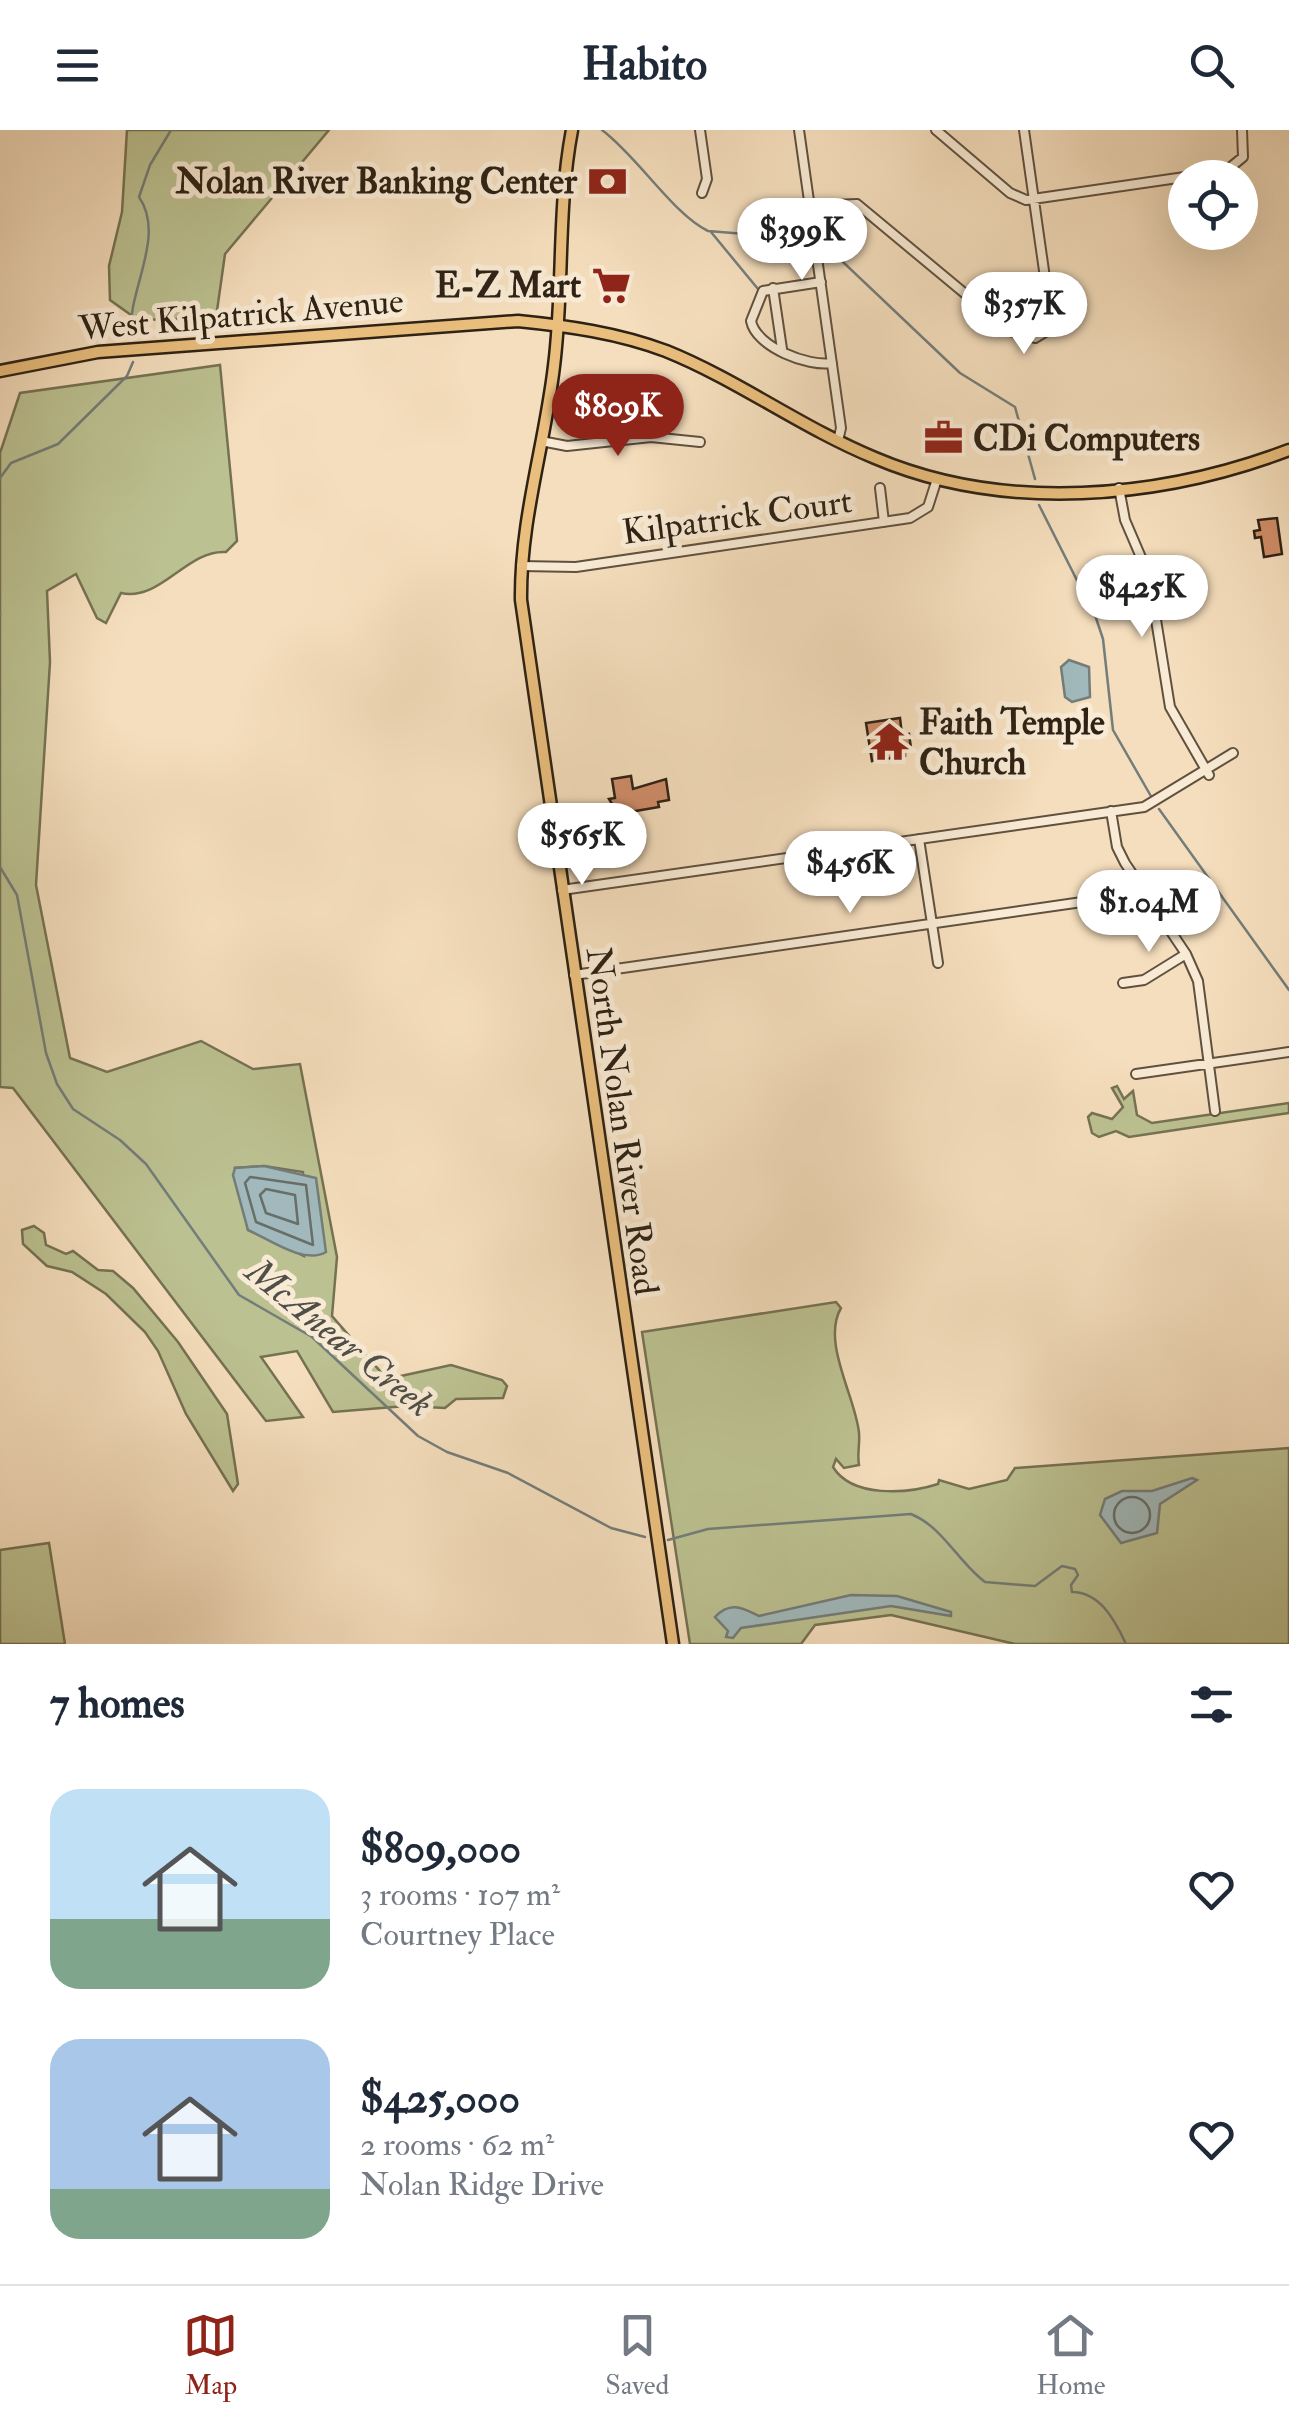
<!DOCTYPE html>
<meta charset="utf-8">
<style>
:root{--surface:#fff;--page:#f6f6f7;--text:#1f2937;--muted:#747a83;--line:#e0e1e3;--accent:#8f2418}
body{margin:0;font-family:"IM FELL Double Pica",serif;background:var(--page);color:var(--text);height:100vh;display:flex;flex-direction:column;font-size:38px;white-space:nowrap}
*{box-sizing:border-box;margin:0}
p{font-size:32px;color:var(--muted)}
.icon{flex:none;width:55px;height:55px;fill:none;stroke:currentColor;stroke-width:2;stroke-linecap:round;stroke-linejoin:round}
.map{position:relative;height:1514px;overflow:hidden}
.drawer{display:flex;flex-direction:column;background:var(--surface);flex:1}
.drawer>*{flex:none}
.fabs{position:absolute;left:1168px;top:30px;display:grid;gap:20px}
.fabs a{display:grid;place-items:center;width:90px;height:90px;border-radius:50%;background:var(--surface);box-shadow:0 10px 40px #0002;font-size:50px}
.price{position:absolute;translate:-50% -85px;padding:0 22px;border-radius:35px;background:#fff;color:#222;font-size:32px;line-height:65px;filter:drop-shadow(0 2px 5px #0008)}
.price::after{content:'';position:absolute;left:50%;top:60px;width:30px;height:22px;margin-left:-15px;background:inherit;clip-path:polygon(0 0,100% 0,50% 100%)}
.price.selected{background:var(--accent);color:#fff}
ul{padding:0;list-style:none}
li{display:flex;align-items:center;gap:30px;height:250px;padding:0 50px}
li span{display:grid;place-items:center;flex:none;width:280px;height:200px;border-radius:30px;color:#555}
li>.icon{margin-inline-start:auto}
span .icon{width:120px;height:120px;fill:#fffc;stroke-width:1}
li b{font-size:42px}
h2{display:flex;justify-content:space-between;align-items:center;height:120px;padding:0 50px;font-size:42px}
header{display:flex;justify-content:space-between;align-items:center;height:130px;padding:0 50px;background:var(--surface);font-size:45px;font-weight:700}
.dock{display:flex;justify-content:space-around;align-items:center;height:140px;border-top:2px solid var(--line);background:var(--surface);font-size:28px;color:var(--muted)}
.dock a{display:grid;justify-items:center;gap:5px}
.dock .selected{color:var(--accent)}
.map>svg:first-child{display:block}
.green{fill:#bcc191;stroke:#757253;stroke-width:2.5;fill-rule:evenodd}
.water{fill:#a1b9bc;stroke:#737d79;stroke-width:2.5}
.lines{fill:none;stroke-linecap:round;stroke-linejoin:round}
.shore{stroke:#686e68;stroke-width:2.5}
.stream{stroke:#737d79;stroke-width:2.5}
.building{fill:#cf8d69;stroke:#2e2215;stroke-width:2.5}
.minor-casing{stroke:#60513f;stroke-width:12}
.major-casing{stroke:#2e2215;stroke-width:15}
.minor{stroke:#f8ead4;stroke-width:8}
.major{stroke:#eabf7e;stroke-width:10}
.labels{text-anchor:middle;stroke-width:10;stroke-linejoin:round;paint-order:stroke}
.poi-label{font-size:35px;font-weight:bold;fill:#2e2215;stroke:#f8ead4;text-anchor:end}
.street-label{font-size:35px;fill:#2e2215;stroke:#f8ead4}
.water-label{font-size:38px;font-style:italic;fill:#504f47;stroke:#f8ead4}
</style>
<header><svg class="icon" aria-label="menu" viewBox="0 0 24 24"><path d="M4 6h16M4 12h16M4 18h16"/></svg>Habito<svg class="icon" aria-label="search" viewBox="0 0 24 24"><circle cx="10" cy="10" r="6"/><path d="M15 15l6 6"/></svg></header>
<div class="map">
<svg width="1289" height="1514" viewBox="0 0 1289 1514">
<rect width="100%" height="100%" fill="#f5debd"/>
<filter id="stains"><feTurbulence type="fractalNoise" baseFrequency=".002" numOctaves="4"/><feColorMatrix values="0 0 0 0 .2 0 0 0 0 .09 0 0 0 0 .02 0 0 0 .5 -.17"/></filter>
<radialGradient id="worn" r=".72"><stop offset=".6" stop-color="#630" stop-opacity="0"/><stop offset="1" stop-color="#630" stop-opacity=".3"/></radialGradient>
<path class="green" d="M 127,0 L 329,0 L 225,124 L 216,188 L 138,190 L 110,170 L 109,136 L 122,82 Z
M 220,235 L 237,411 L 226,422 C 187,419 161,472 121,463 L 106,493 L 97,488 L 76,444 L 47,461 L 50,532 L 36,755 L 70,928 L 107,942 L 201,911 L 253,939 L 300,934 L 337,1127 L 332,1186 L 387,1249 L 451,1235 L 502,1250 L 507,1256 L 503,1268 L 456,1269 L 445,1278 L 406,1276 L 333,1282 L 297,1221 L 261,1227 L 303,1287 L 266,1291 L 13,958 L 0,957 L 0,323 L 20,263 ZM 264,1036 L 303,1042 L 304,1126 L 248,1100 L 235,1038 Z
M 1117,956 L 1124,969 L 1133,961 L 1137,985 L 1152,993 L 1289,973 L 1289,983 L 1129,1007 L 1116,1001 L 1099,1007 L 1092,1003 L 1088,987 L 1092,983 L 1112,989 L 1123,977 L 1112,958 Z
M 34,1096 L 44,1103 L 46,1115 L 66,1124 L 73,1121 L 98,1140 L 113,1141 L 133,1158 L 178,1212 L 227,1284 L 238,1354 L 233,1361 L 186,1284 L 158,1221 L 145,1202 L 106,1164 L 72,1142 L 47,1136 L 23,1114 L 22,1100 Z
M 836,1172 L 841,1178 C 821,1212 856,1268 859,1303 C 860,1314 857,1324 859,1335 L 844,1338 L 836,1329 L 833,1337 C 852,1368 907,1364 938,1354 L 939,1350 L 969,1359 L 1007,1350 L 1015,1338 L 1289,1318 L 1289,1514 L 1015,1514 L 891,1485 L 815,1495 L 801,1514 L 690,1514 L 642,1202 Z
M 49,1413 L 65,1514 L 0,1514 L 0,1420 Z"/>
<path class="water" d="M 1069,530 L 1089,537 L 1090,567 L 1072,572 L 1065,567 L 1061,537 Z
M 264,1036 L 316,1048 L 326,1122 C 304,1135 269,1109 248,1100 L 233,1045 L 235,1038 Z
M 1192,1348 L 1197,1350 L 1160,1374 L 1157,1403 L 1121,1413 L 1100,1385 L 1105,1369 L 1122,1361 L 1152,1361 Z
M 851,1465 L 897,1466 L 951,1482 L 951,1486 L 891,1476 L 741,1498 L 733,1508 L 726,1507 L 728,1501 L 715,1487 C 731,1470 744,1479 759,1486 Z"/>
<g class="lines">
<path class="shore" d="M 250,1047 L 306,1055 L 313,1115 L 256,1092 L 245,1053 Z
M 266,1059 L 295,1065 L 298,1094 L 266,1083 L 260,1065 Z
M1114 1385a18 18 0 1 1 36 0a18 18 0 1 1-36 0Z"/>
<path class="stream" d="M 602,0 C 638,27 674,85 708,101 L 807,109
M 711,102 L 758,159
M 823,113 L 960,243 L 1015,277 L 1035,349
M 131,202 C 128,160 166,106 139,67 L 150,35 L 171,0
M 0,348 L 11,333 L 58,314 L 127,246 L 133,232
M 1039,375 L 1096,488 L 1103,509 L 1113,600 L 1152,668
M 0,482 L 0,485
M 1159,679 L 1289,860
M 0,737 L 17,765 L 46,923 L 57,954 L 73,979 L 120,1010 L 146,1034 L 239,1165 L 312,1207 L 418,1306 L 447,1322 L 508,1343 L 611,1398 L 645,1407
M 668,1410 L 708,1399 L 911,1384 C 943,1397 958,1432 985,1452 L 1035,1456 L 1062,1436 L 1075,1439 L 1078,1445 L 1071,1455 L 1072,1462 C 1099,1462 1114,1488 1126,1514"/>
</g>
<path class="building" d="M 1277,388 L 1282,424 L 1264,427 L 1261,407 L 1255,408 L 1254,401 L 1260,400 L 1258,390 Z
M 900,588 L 902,605 L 909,604 L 911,618 L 905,619 L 905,626 L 872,631 L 866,593 Z
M 631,646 L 633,659 L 666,649 L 669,670 L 658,672 L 659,677 L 618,684 L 609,669 L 615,668 L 612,649 Z"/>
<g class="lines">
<defs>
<path id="minor" d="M 700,0 L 707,49 L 702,63
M 799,0 L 841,298 L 838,311
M 936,0 L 1010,63 L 1026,70 L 1226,41 L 1243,27 L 1242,0
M 810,76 L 857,74 L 1010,201 L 1035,208 L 1045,202 L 1050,183 L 1024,0
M 821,152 L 763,161 L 751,191 C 756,217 808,237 832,233
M 773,158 L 782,219
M 541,311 L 567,316 L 651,307 L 700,312
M 880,358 L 884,392
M 1119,358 L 1125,390 L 1149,446 L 1170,577 L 1209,645
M 521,436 L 576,437 L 910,388 L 928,377 L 937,349
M 1111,681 L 1117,717 L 1125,733 L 1186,824 L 1198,851 L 1215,981
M 919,709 L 938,833
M 562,760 L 1144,677 L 1233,623
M 574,845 L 1089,771 L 1112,765 L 1135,749
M 1123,853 L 1144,850 L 1186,824
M 1136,944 L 1289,922"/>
<path id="major" d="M 572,0 C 557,79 564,157 554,236 C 545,314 520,390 521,470 L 673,1514
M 0,241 L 98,222 L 518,191 C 568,196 618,203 666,221 C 738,250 802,298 875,328 C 1004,383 1160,369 1289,320"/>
</defs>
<use href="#minor" class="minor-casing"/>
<use href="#major" class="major-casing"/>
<use href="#minor" class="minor"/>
<use href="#major" class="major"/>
</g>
<defs>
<symbol id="bank-bare" viewBox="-9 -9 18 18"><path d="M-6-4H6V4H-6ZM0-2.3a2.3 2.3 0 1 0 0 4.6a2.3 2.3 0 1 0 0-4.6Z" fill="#8f2418" stroke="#f8ead4" stroke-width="2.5" paint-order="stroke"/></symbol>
<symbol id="supermarket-bare" viewBox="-9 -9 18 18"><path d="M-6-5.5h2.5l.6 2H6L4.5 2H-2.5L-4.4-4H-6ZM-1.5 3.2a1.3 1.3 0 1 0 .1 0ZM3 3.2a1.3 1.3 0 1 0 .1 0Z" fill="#8f2418" stroke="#f8ead4" stroke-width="2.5" paint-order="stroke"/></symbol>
<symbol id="office-bare" viewBox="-9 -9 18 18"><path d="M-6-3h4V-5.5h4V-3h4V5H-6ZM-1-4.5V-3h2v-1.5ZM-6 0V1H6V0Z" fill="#8f2418" stroke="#f8ead4" stroke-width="2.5" paint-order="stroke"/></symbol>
<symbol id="temple-bare" viewBox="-9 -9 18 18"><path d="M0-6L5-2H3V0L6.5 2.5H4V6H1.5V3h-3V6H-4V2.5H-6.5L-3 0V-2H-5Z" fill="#8f2418" stroke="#f8ead4" stroke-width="2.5" paint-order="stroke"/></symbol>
</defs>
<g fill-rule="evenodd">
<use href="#bank-bare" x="580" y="24" width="55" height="55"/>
<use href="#supermarket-bare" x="584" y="128" width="55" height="55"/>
<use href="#office-bare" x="916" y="280" width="55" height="55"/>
<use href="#temple-bare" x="862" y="584" width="55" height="55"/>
</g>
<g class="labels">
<g class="poi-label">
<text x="577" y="63">Nolan River Banking Center</text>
<text x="581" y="167">E-Z Mart</text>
<text x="973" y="320" text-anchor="start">CDi Computers</text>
<text x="919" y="604" text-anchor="start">Faith Temple<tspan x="919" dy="40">Church</tspan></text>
</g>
<g class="street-label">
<text transform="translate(241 184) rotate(-5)" y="12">West Kilpatrick Avenue</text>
<text transform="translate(737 386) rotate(-8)" y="12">Kilpatrick Court</text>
<text transform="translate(623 991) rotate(82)" y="12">North Nolan River Road</text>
</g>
<g class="water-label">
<text transform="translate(340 1207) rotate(39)" y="13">McAnear Creek</text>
</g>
</g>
<rect width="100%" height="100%" filter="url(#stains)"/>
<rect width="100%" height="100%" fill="url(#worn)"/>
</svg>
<div class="fabs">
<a><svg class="icon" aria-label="locate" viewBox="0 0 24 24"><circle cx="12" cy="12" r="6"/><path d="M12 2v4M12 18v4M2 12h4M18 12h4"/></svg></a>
</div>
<b class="price" style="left:802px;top:153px">$399K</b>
<b class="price" style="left:1024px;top:227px">$357K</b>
<b class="price selected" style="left:618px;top:329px">$809K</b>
<b class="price" style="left:1142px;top:510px">$425K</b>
<b class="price" style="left:582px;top:758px">$565K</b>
<b class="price" style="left:850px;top:786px">$456K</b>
<b class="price" style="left:1149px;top:825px">$1.04M</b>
</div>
<section class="drawer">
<h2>7 homes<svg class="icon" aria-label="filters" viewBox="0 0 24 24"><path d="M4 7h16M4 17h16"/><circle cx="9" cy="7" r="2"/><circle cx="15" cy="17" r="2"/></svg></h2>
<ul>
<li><span style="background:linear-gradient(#bfe0f5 65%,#7fa58c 0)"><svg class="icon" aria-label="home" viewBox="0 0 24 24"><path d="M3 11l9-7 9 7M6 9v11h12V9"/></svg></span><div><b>$809,000</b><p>3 rooms · 107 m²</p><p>Courtney Place</p></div><svg class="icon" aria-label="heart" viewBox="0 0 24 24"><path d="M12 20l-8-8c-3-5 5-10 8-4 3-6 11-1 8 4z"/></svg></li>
<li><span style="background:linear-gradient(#a9c7e8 75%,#7fa58c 0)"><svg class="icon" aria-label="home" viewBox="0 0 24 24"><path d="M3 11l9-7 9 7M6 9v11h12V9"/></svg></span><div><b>$425,000</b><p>2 rooms · 62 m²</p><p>Nolan Ridge Drive</p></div><svg class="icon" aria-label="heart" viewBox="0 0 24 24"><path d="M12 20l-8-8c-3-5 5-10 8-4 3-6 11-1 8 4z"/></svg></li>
</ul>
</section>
<nav class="dock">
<a class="selected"><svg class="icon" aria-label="map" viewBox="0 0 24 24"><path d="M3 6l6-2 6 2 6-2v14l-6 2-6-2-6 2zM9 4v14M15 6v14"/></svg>Map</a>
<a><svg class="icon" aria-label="saved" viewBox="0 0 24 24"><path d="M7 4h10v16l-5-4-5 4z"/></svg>Saved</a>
<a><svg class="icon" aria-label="home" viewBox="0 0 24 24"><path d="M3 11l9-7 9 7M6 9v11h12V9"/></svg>Home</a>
</nav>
